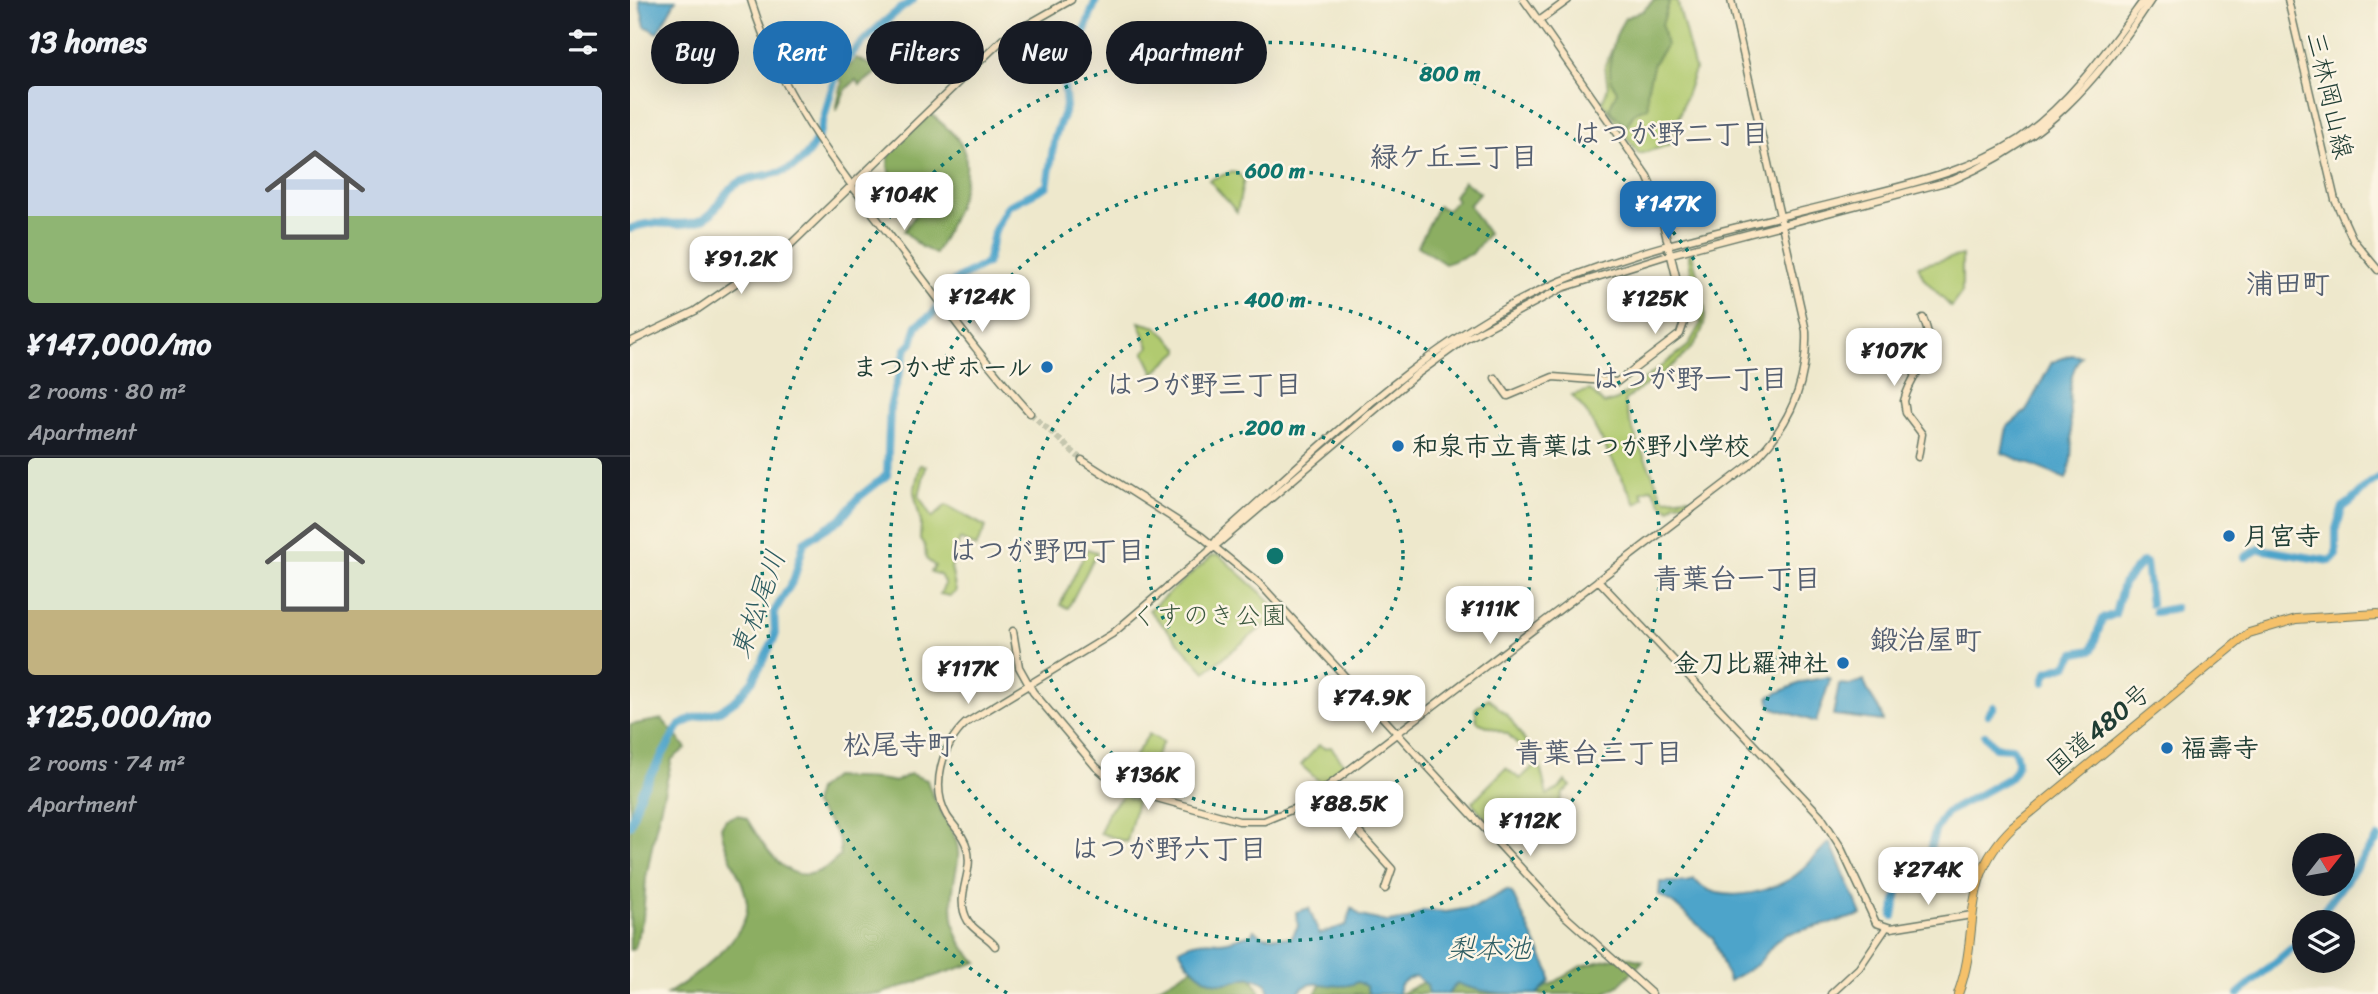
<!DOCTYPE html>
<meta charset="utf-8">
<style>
:root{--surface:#171b24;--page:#20242c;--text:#f1f3f6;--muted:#9ea1a6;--line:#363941;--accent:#1f6fb2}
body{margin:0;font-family:Sriracha,"Klee One",sans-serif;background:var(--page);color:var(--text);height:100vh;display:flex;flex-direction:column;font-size:26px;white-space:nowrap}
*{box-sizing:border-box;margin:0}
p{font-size:23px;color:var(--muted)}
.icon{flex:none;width:38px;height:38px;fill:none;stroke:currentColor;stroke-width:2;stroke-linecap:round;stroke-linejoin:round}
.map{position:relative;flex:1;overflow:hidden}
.side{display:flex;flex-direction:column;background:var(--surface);width:630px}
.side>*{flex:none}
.hud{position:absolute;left:21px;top:21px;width:665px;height:63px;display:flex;gap:14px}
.needle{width:46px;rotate:59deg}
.controls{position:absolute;left:1662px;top:833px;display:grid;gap:14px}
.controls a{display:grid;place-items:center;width:63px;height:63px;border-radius:50%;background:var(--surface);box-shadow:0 7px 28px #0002;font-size:35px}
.price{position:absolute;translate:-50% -60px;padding:0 16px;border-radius:14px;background:#fff;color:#222;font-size:23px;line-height:46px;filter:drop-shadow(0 2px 4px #0008)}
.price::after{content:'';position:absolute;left:50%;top:42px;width:21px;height:16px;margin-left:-10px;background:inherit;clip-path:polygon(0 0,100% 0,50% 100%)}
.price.on{background:var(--accent);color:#fff}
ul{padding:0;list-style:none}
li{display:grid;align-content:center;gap:14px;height:371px;padding:0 28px}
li+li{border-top:2px solid var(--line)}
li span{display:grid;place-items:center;height:217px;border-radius:7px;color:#555}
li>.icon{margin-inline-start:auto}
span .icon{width:126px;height:126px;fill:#fffc;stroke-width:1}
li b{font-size:30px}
h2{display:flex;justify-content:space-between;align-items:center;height:84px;padding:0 28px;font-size:30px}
.tag{padding:0 24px;border-radius:32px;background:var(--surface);box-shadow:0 7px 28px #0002;font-size:24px;line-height:63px}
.tag.on{background:var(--accent);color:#fff}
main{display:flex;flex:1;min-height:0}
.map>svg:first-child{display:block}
.green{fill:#b1ca6f;stroke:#688452;stroke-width:2}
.forest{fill:#8cae62;stroke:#56764b;stroke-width:2}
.water{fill:#4ea4ca;stroke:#36707f;stroke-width:2}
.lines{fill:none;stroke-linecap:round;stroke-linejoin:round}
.river{stroke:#4ea4ca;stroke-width:8}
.secondary-tunnel{stroke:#c5c6ae;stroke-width:6;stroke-dasharray:6 3;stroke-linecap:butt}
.secondary-casing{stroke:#677969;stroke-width:9}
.highway-casing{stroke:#677969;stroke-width:10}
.secondary{stroke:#fbe6c4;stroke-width:6}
.highway{stroke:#f5c16b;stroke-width:8}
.ring{fill:none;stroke:#0f766e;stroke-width:3.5;stroke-dasharray:3.5 7}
.poi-dot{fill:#1f6fb2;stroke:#fcf5e5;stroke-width:2.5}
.labels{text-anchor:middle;stroke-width:5;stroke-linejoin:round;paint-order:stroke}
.street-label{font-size:26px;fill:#1f3d34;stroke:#fcf5e5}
.poi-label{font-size:26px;font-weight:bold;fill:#1f3d34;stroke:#fcf5e5;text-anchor:start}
.park-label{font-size:26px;fill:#3c5940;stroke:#fcf5e5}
.neighbourhood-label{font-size:28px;font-weight:bold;fill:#545f71;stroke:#fcf5e5}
.water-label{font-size:28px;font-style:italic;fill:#2d5c61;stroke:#fcf5e5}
.centre{fill:#0f766e;stroke:#fcf5e5;stroke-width:3.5}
.ring-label{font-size:21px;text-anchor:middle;font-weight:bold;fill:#0f766e;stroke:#fcf5e5;stroke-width:5;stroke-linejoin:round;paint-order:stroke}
</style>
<main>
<section class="side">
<h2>13 homes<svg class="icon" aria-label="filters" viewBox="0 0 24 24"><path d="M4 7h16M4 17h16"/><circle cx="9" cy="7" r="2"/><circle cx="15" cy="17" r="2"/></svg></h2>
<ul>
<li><span style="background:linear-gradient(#c9d6e8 60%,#8fb573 0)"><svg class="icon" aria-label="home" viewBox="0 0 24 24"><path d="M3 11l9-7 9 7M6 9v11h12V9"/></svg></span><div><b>¥147,000/mo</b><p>2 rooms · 80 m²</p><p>Apartment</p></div></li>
<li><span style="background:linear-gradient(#dfe7d0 70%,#c2b280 0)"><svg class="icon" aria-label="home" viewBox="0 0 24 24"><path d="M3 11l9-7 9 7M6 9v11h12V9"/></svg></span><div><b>¥125,000/mo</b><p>2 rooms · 74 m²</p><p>Apartment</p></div></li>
</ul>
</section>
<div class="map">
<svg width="1748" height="994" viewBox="0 0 1748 994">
<rect width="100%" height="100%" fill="#fcf5e5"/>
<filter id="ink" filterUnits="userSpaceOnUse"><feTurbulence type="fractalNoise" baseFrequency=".0143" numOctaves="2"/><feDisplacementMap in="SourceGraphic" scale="14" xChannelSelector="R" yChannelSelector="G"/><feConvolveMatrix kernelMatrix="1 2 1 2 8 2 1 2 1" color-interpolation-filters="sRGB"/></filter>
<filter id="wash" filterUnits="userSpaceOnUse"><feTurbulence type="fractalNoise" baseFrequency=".00686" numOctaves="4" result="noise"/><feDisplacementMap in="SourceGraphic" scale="28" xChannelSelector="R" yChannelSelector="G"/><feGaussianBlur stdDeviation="1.57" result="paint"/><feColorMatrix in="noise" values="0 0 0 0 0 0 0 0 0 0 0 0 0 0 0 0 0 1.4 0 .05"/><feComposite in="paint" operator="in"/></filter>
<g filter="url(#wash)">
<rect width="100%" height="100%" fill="#eee8cc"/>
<path class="green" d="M 1024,0 L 1047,0 L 1065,70 L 1039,145 L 1009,154 L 972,102 L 978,88 L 975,66 L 995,18 L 1013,11 Z
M 601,172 L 607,173 L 614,179 L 607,212 L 579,180 Z
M 1062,253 C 1066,272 1074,293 1075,312 C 1077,353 1021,378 994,401 C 1001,434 1019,464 1032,496 L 1036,499 L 1058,497 L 1062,502 L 1045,503 L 1040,509 L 1031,503 L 1022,488 L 1011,492 L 1014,498 L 1006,504 L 957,413 L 942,395 L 960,390 L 974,404 L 987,400 L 1058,346 L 1071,323 L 1059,260 L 1059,254 Z
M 1332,255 L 1332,292 L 1321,307 L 1294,279 L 1288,266 Z
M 509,322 L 527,327 L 549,348 L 549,351 L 524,373 L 514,352 L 519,347 Z
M 290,465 L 296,466 L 289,496 L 302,518 L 316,505 L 356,527 L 346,547 L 330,539 L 321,567 L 326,592 L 320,596 L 310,594 L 315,584 L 310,575 L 301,572 L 305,566 L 296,559 L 295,546 L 290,539 L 291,523 L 284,492 Z
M 457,549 L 467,552 L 438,608 L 430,605 Z
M 589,555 L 637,598 L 649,614 L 575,672 L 519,610 L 582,556 Z
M 858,698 L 879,717 L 909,762 L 917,795 L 929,789 L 935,781 L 941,786 L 933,793 L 924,819 L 912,823 L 895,814 L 871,838 L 842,802 L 876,768 L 890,779 L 906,764 L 878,734 L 847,722 L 845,709 Z
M 519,734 L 533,742 L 515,778 L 497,768 Z
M 689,745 L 694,748 L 701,747 L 716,766 L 692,784 L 671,765 Z
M 493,795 L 507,801 L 497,842 L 470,833 L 478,813 Z"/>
<path class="forest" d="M 1024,0 L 1038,0 L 1039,3 L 1032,25 L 1036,46 L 1024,63 L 1017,90 L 1018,107 L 1005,112 L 996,127 L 979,109 L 987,91 C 972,75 984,35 995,18 L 1013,11 Z
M 226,58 L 246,68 L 247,72 L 230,85 L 226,80 L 216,89 L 206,111 L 212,83 L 210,78 Z
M 301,114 C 310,122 322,131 329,141 C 350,172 320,225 305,254 L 290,246 L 274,231 L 304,189 L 302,183 L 283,193 L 266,186 L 258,167 L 259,151 Z
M 834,181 L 850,193 L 839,205 L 858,234 L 842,254 L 815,264 L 788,246 L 808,206 L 817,210 L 827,200 L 824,196 Z
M 32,719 L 56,748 L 42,759 L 25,831 L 16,878 L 13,918 L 4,949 L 0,950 L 0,725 Z
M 280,774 L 297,780 C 303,804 323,826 327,844 C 330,856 327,865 325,877 C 319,908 321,942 348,962 L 250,994 L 37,994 C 62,979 121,936 117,903 C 114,876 94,854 91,827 L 96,819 L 108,815 L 117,819 C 140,857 166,900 210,856 C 213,834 196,820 183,804 L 187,790 L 203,777 C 224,779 245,777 265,782 Z
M 993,956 L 1013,961 L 988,986 L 973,994 L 685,994 L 692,982 L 707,975 L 770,994 L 795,981 L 837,973 L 920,985 L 951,966 Z
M 566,966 L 597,976 L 622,978 L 631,994 L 517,994 Z"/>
<path class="water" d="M 9,0 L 46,0 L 27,33 L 15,26 Z
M 1441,355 L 1451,356 C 1426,391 1452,441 1436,479 L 1372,453 L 1377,427 L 1396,411 L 1422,362 Z
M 1198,677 L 1200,680 L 1186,722 L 1141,707 L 1138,697 L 1172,682 Z
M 1234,680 C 1237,697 1252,707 1253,721 L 1203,715 L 1209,684 L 1221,685 Z
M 1200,842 L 1232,915 L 1157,934 L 1145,942 L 1128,964 L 1099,981 L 1083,938 L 1044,904 L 1029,895 L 1030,882 L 1058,882 L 1064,879 C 1086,905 1133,894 1160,879 C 1176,870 1186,853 1200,842 Z
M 877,890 L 882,893 L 920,973 L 920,981 L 907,994 C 878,994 852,994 827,983 L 818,994 L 799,994 L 797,985 L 786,976 C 776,979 769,982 768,994 L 739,994 L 736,986 L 728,982 C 703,994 682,972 668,994 L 639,994 L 637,984 C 616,972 615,980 596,983 C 576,986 557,965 549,949 C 561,942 575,940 588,942 C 597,943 612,936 622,934 L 624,930 L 633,936 L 661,938 L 668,926 L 666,912 L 679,908 L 689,934 L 716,925 L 722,908 L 731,916 L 757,922 L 778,919 L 794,910 L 816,912 L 845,907 Z"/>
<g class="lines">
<path class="river" d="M 0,229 C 23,217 45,229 68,221 C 88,215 90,195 105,185 C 125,172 151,179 170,162 C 197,137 193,105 207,75 C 217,52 262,14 283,0
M 1615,557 L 1629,549 L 1700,561 L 1706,555 L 1706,529 L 1713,507 C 1727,500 1735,483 1748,479
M 1525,612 L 1545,608
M 1414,682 L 1417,672 L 1437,665 L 1445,653 L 1462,650 L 1472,619 L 1485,614 L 1493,584 L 1512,562 L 1516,563 L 1521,604
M 1358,714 L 1364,707
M 0,825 L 11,792 L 49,726 L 63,718 L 90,711 L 107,699 L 123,680 L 145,637 L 144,612 L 164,579 L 174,542 L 212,518 L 229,497 L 257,475 L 260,407 L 276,349 L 282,343 L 287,325 L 303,314 L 324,281 L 357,263 L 365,230 L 378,206 L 417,186 L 425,136 L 436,107 L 433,70 L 449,46 L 466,0
M 1263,916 L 1269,887 L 1298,858 L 1305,831 L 1316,813 L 1379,778 C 1388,769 1390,758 1382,748 L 1365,747 L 1355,735
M 1685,922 L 1748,838
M 1608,994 L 1675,937"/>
</g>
</g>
<g filter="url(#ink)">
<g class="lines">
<path class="secondary-tunnel" d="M 400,413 L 452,460"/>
<defs>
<path id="secondary" d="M 121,0 C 151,99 212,173 274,254 C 315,308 355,363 400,413
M 894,0 L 909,21 L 938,0
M 1658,0 L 1705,200 L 1723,240 L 1748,270
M 0,342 L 65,311 L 157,248 L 374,38 L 441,0
M 865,378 L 878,396 L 923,377 L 987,382 L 1050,334 L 1056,317 L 1027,199 L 1017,176 L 909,21
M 1288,457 L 1292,434 L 1276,413 L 1274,401 C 1283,365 1311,360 1293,318
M 452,460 L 571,536 L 630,584 L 935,916 L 1022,994
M 579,551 L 588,538 C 692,446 801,335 931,281 C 1026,242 1130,223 1229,197 C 1284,183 1340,171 1389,139 C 1440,104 1478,49 1514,0
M 968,580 L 1190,815 L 1210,846 L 1246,923 L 1261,928 L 1342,915
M 383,631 L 389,667 L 403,692 L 466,767 L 491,788 L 609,821 L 634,821 L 673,805 L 1117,467 C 1157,431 1178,385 1176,331 L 1101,0
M 692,791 L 762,869 L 755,889
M 365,946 C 358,936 345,932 338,921 C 323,896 345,873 337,848 C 334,835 324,827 317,816 C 300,787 312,745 336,723 L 482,634 L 787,374 L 834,340 L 932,288 L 1041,254 L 1323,180 C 1416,140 1466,83 1521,0
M 1201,994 L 1229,968 L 1256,928"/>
<path id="highway" d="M 1328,994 C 1352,930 1327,881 1383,827 L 1619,633 L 1666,619 L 1748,614"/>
</defs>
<use href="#secondary" class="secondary-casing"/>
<use href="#highway" class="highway-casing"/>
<use href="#secondary" class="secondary"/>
<use href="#highway" class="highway"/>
</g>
</g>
<g class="ring">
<circle cx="645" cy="556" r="128"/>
<circle cx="645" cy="556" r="256"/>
<circle cx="645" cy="556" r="385"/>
<path d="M377 993A513 513 0 1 1 913 993"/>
</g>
<g class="poi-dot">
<circle cx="417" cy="367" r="7"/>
<circle cx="768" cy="446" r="7"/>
<circle cx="1599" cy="536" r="7"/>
<circle cx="1213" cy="663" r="7"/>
<circle cx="1537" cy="748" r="7"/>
</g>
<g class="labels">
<g class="street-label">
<text transform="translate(1700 95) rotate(77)" y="9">三林岡山線</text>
<text transform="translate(1468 729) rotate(-40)" y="9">国道480号</text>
</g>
<g class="poi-label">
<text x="403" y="376" text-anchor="end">まつかぜホール</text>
<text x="782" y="455">和泉市立青葉はつが野小学校</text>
<text x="1613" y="545">月宮寺</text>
<text x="1199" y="672" text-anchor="end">金刀比羅神社</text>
<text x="1551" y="757">福壽寺</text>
</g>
<g class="park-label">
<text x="579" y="624">くすのき公園</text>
</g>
<g class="neighbourhood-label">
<text x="1041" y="143">はつが野二丁目</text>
<text x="824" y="166">緑ケ丘三丁目</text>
<text x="1658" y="293">浦田町</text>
<text x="1060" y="388">はつが野一丁目</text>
<text x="574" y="394">はつが野三丁目</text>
<text x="417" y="560">はつが野四丁目</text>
<text x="1107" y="588">青葉台一丁目</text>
<text x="1296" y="649">鍛治屋町</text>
<text x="269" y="754">松尾寺町</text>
<text x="969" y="762">青葉台三丁目</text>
<text x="539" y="858">はつが野六丁目</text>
</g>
<g class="water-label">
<text transform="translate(127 604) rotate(-70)" y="10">東松尾川</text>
<text x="859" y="958">梨本池</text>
</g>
</g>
<circle cx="645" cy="556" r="10" class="centre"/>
<g class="ring-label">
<text x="820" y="81">800 m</text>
<text x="645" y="178">600 m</text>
<text x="645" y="307">400 m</text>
<text x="645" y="435">200 m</text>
</g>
</svg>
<div class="controls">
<a><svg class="needle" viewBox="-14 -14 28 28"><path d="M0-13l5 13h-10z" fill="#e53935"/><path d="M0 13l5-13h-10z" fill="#9ea1a6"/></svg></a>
<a><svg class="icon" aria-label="layers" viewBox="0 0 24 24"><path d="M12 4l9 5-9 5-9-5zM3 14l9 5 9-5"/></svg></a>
</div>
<b class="price" style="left:274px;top:232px">¥104K</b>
<b class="price on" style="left:1038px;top:241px">¥147K</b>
<b class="price" style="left:111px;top:296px">¥91.2K</b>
<b class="price" style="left:352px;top:334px">¥124K</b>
<b class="price" style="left:1025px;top:336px">¥125K</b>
<b class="price" style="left:1264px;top:388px">¥107K</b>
<b class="price" style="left:860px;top:646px">¥111K</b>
<b class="price" style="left:338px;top:706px">¥117K</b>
<b class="price" style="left:742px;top:735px">¥74.9K</b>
<b class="price" style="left:518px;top:812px">¥136K</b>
<b class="price" style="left:719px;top:841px">¥88.5K</b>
<b class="price" style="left:900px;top:858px">¥112K</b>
<b class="price" style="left:1298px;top:907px">¥274K</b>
<div class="hud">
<a class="tag">Buy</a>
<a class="tag on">Rent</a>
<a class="tag">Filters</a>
<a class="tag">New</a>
<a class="tag">Apartment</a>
</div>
</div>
</main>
